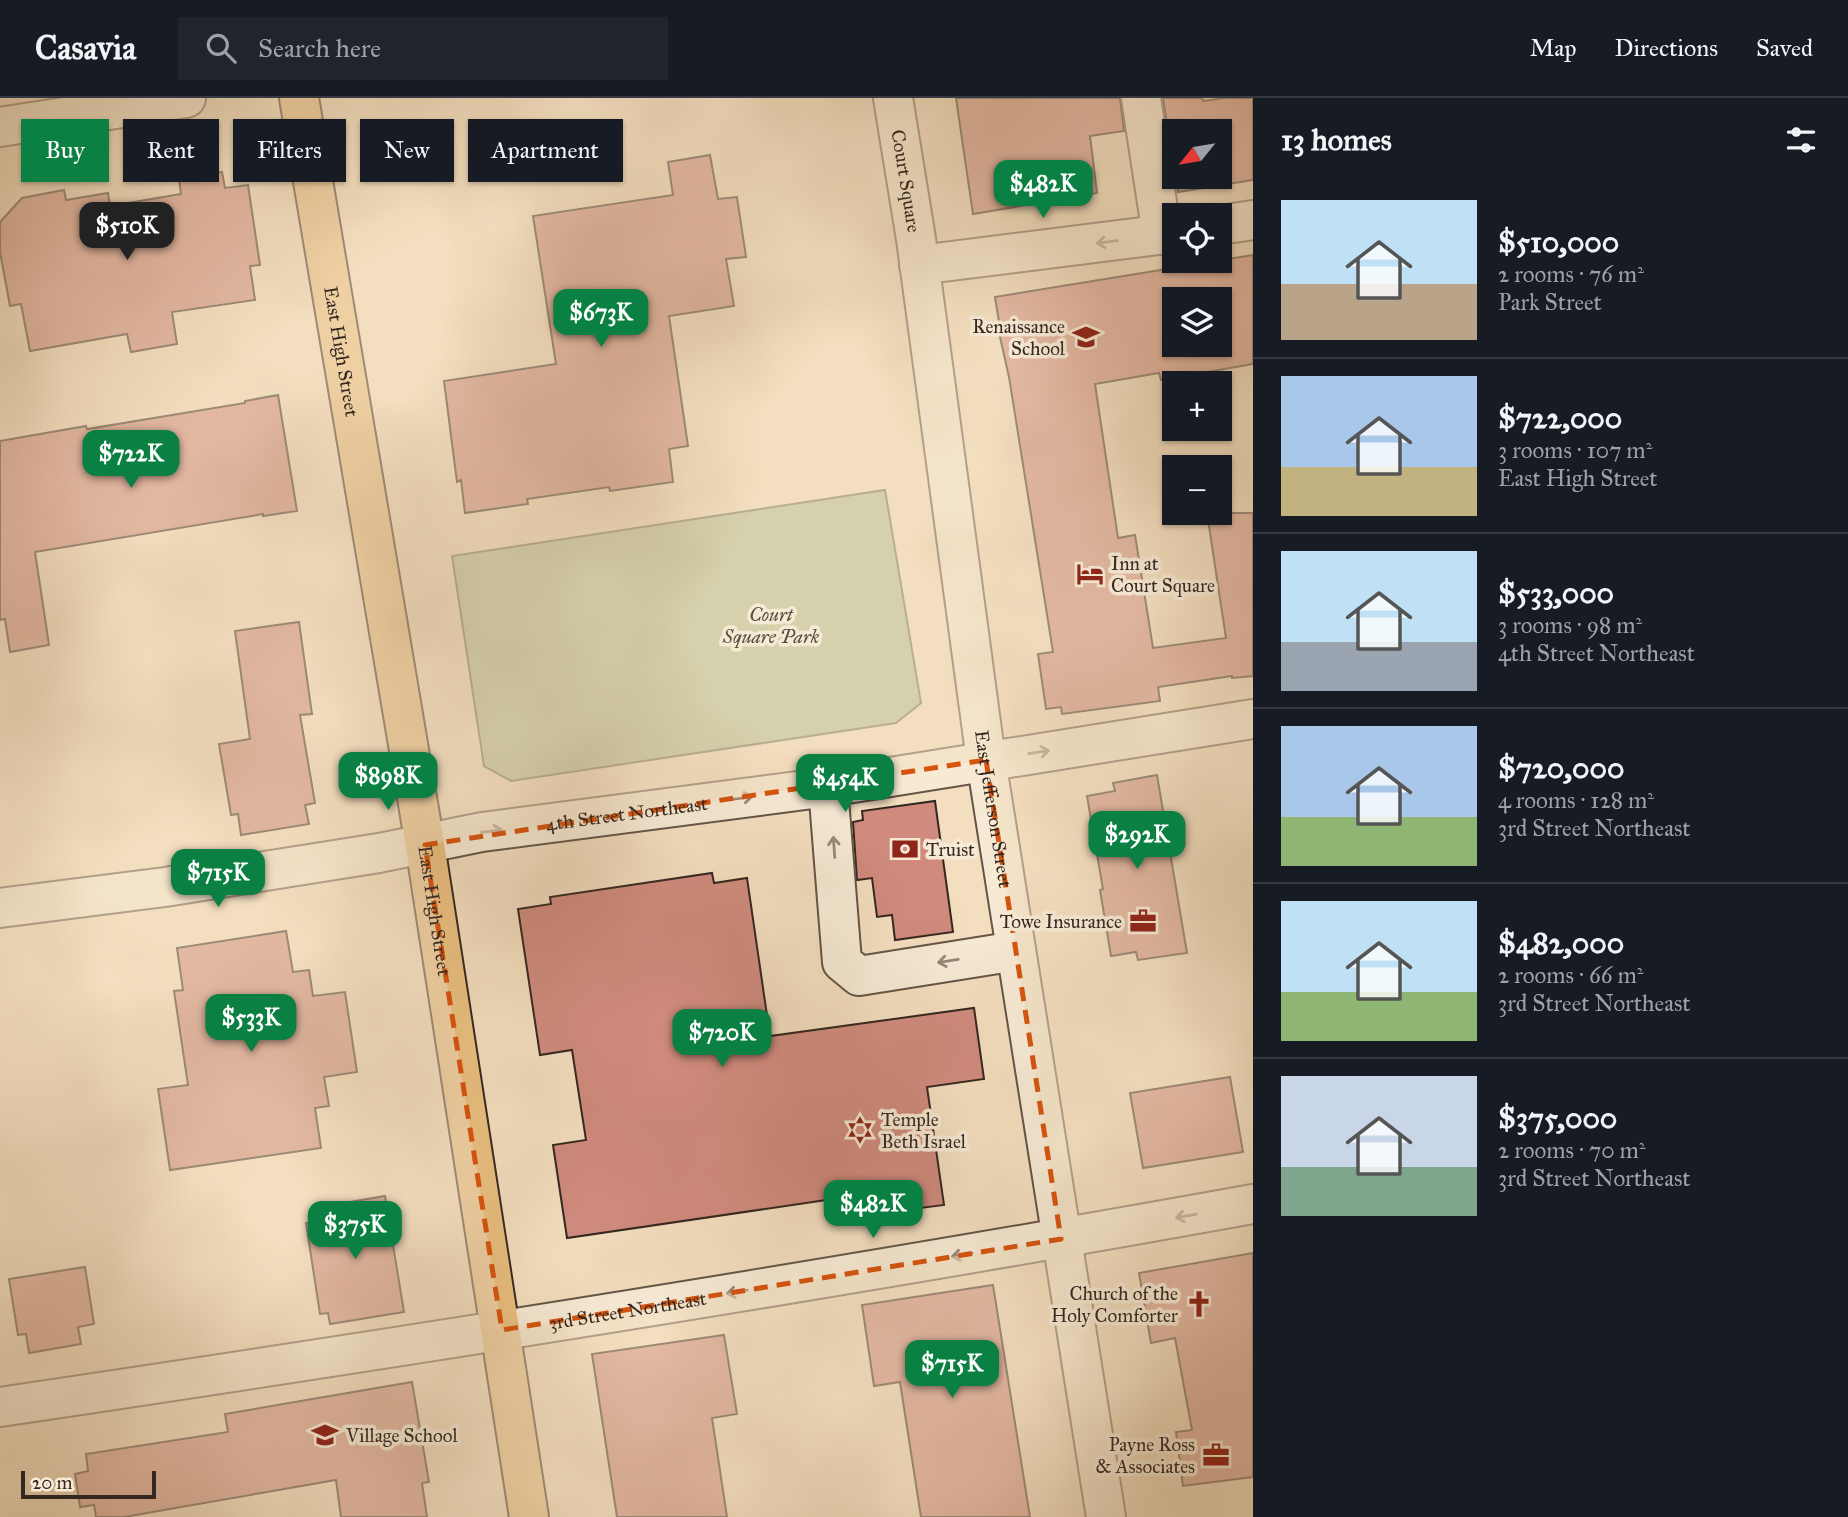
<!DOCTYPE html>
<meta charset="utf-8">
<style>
:root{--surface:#171b24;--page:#20242c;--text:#f1f3f6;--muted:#9ea1a6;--line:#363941;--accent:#0b8043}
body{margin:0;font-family:"IM FELL Great Primer",serif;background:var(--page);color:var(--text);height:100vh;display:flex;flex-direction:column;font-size:26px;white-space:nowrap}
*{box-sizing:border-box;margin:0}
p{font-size:23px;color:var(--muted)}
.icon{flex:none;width:38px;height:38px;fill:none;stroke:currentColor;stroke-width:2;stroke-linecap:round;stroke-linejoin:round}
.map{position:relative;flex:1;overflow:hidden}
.drawer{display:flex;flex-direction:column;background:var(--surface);width:595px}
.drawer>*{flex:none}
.banner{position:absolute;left:21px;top:21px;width:665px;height:63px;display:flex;gap:14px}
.needle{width:46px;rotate:240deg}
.buttons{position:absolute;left:1162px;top:21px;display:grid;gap:14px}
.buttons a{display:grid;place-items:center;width:70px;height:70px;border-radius:0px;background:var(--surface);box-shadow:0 2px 5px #0004;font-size:35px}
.scale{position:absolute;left:21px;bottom:18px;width:135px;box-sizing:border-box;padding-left:7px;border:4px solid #342721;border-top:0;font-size:19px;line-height:24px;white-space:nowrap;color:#342721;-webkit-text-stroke:5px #f7ead5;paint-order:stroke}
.price{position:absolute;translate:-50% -60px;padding:0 16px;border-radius:14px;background:var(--accent);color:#fff;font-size:23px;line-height:46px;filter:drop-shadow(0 2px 4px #0008)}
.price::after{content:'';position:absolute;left:50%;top:42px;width:21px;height:16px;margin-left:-10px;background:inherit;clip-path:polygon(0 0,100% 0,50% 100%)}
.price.selected{background:#222;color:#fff}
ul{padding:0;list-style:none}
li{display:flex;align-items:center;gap:21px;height:175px;padding:0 28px}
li+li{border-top:2px solid var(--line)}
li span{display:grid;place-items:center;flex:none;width:196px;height:140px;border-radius:0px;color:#555}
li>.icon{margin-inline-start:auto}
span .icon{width:84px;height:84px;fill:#fffc;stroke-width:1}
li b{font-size:30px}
h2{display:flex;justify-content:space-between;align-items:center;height:84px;padding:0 28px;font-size:30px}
.pill{padding:0 24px;border-radius:0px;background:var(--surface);box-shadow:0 2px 5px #0004;font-size:24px;line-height:63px}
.pill.selected{background:var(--accent);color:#fff}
header{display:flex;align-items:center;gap:42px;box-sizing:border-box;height:98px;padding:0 35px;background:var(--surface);border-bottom:2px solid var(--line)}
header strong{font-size:33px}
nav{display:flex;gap:38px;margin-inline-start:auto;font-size:24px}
.search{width:490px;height:63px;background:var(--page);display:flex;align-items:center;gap:18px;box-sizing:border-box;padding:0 24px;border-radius:0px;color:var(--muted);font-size:26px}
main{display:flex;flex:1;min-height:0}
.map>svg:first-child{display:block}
.green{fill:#b4c297;stroke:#74745c;stroke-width:2}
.building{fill:#d08b7e;stroke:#342721;stroke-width:2;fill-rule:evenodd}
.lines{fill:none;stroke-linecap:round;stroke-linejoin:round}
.minor-casing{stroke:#645548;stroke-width:42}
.major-casing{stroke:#342721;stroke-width:42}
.minor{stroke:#f7ead5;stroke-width:38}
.major{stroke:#eabf80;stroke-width:38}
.oneway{stroke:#96887b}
.marked{fill:none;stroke:#d6540e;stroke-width:5;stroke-dasharray:14 9;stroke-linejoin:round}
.labels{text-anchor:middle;stroke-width:7;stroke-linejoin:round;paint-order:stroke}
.street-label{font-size:19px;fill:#342721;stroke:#f7ead5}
.poi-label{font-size:19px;fill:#342721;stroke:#f7ead5;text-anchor:end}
.park-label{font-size:19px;font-style:italic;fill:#544e3e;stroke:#f7ead5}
</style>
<header>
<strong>Casavia</strong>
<div class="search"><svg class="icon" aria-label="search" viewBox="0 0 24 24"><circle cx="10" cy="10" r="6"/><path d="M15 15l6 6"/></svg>Search here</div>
<nav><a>Map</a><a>Directions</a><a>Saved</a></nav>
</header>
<main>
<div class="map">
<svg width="1253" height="1419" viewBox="0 0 1253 1419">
<rect width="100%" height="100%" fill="#f3debf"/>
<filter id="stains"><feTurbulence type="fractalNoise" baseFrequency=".00286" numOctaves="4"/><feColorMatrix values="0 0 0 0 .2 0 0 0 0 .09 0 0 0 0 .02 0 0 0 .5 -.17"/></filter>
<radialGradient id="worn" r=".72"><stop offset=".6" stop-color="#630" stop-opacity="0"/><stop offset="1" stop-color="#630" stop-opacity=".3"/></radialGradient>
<path class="green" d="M 885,392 L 921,605 L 896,625 L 511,683 L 484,668 L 452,458 Z"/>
<path class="building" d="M 956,0 L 1120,0 L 1124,33 L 1090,38 L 1097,95 L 973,116 Z
M 1163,0 L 1202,0 L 1203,3 L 1224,0 L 1253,0 L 1253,82 L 1178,94 L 1175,79 L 1220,79 L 1220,33 L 1174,33 L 1174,73 Z
M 710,57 L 718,101 L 737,99 L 746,159 L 726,161 L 734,208 L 669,218 L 688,348 L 669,351 L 673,384 L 610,393 L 609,389 L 527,401 L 528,406 L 465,415 L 461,382 L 457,384 L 444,283 L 556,266 L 533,118 L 673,97 L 668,64 Z
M 222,74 L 225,90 L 248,87 L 260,167 L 250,168 L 255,202 L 172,214 L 177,246 L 131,254 L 127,236 L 30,253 L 21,206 L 10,208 L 0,154 L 0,124 L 22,100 L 64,92 L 66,102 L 108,95 L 110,108 L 181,96 L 179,81 Z
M 1253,157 L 1253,266 L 1161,282 L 1159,275 L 1095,286 L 1118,440 L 1135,437 L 1153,550 L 1226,540 L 1207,415 L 1253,415 L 1253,578 L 1232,580 L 1232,578 L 1158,589 L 1160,603 L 1062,616 L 1061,609 L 1046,611 L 1038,556 L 1053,554 L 1009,279 L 998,230 L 1000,230 L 995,199 ZM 1174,201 L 1220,201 L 1220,247 L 1174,247 Z
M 278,297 L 297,413 L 263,418 L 263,416 L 35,454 L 49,547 L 10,554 L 5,521 L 0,522 L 0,343 L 86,328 L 87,331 L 245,305 L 245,303 Z
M 299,524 L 312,616 L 300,617 L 315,705 L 305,707 L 309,726 L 241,737 L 238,716 L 231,717 L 219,646 L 250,641 L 235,533 Z
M 1157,677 L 1187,855 L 1138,862 L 1136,854 L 1111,858 L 1100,792 L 1103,791 L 1087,698 L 1115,693 L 1113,685 Z
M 935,703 L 953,834 L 895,842 L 892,817 L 877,819 L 872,780 L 857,782 L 853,724 L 863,722 L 862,713 Z
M 712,775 L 714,785 L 747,780 L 770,938 L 974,910 L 984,981 L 927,989 L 944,1107 L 843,1120 L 840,1100 L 567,1140 L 553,1047 L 586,1042 L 572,952 L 540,957 L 518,811 L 551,806 L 550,799 Z
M 286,833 L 293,874 L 309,872 L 313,898 L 345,894 L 357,974 L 324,979 L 329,1008 L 315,1010 L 321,1050 L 170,1072 L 158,991 L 188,987 L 174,893 L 183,892 L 177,850 Z
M 1230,979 L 1243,1054 L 1143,1070 L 1130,995 Z
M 385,1098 L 404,1214 L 330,1226 L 328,1215 L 320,1216 L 306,1125 L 317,1123 L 315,1110 Z
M 1253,1155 L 1253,1379 L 1183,1388 L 1176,1334 L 1192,1332 L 1175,1240 L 1151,1245 L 1139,1175 Z
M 85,1169 L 94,1226 L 78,1229 L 81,1246 L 29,1255 L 26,1236 L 18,1237 L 9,1181 Z
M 993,1187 L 1030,1419 L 921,1419 L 900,1284 L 874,1288 L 862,1207 Z
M 724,1237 L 737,1316 L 712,1320 L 727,1419 L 617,1419 L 592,1256 Z
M 412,1284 L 429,1384 L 422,1385 L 427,1419 L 341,1419 L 336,1382 L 124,1419 L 96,1419 L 94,1407 L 80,1409 L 75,1376 L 88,1373 L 86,1356 L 228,1334 L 225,1316 Z"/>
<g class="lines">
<defs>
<g id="minor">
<path id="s1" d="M 893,0 L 916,141 L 986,662 L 1106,1419"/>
<path d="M 1141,0 L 1162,137"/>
<path d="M 0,29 L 186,0"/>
<path d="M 1220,127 L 1253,122"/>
<path d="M 919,167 L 1174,135"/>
<path d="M 828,689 L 842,864 L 859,878 L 1016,853"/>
<path id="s2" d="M 0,810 L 165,789 L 379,755 L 482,734 L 828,689 L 1253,621"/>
<path id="s3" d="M 0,1309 C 418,1247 837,1181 1253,1106"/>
</g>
<g id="major">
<path id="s4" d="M 299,0 L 425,747 L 529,1419"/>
</g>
</defs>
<use href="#minor" class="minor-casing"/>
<use href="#major" class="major-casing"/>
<use href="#minor" class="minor"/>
<use href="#major" class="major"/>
</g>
<defs><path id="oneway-shaft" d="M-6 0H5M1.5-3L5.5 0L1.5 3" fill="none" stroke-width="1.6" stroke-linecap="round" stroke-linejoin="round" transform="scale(1.75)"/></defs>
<g class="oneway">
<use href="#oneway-shaft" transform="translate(1107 144) rotate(173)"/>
<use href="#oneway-shaft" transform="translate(1039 654) rotate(-9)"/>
<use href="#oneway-shaft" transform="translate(742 700) rotate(-8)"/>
<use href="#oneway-shaft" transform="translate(492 733) rotate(-8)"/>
<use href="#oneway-shaft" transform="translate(834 749) rotate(-94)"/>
<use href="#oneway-shaft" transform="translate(948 863) rotate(171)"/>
<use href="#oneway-shaft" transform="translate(1186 1118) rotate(170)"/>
<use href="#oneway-shaft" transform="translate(962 1157) rotate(171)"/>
<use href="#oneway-shaft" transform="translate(737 1194) rotate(171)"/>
</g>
<path d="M0 0H1253V1419H0ZM 986,662 L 1061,1141 L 502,1232 L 425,747 Z" fill="#f3debf" fill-opacity=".55" fill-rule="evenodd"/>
<path class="marked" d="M 986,662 L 1061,1141 L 502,1232 L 425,747 Z"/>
<defs>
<symbol id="school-bare" viewBox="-9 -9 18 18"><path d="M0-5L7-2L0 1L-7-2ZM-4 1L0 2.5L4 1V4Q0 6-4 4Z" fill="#8f2418" stroke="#f7ead5" stroke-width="2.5" paint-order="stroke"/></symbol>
<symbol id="hotel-bare" viewBox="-9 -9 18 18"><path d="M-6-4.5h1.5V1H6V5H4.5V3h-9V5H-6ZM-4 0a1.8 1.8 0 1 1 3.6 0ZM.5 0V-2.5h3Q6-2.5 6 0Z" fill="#8f2418" stroke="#f7ead5" stroke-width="2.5" paint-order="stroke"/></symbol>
<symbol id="bank-bare" viewBox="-9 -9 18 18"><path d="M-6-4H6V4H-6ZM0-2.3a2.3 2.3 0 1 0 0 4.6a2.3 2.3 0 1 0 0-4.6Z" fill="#8f2418" stroke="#f7ead5" stroke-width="2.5" paint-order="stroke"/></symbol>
<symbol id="office-bare" viewBox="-9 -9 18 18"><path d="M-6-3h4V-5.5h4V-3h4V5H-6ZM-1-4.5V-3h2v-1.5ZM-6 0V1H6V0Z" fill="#8f2418" stroke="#f7ead5" stroke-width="2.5" paint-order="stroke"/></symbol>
<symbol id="synagogue-bare" viewBox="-9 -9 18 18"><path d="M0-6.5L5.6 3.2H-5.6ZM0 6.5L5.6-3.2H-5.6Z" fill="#8f2418" stroke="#f7ead5" stroke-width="2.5" paint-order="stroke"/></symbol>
<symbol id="church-bare" viewBox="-9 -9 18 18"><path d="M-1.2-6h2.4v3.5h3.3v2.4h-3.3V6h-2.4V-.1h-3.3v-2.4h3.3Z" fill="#8f2418" stroke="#f7ead5" stroke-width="2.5" paint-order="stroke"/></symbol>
</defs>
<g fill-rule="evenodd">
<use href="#school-bare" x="1067" y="220" width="38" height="38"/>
<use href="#hotel-bare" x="1071" y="457" width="38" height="38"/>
<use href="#bank-bare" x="886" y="732" width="38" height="38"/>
<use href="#office-bare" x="1124" y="804" width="38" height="38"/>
<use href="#synagogue-bare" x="841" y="1013" width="38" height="38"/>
<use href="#church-bare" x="1180" y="1187" width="38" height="38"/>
<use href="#school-bare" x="306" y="1318" width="38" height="38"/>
<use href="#office-bare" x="1197" y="1338" width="38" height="38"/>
</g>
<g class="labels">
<g class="street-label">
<text dy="7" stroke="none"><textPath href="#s1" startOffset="84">Court Square</textPath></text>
<text dy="7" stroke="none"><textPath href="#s4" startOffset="257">East High Street</textPath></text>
<text dy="7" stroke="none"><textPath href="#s1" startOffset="718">East Jefferson Street</textPath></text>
<text dy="7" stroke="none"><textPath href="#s2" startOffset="634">4th Street Northeast</textPath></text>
<text dy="7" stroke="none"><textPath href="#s4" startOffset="824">East High Street</textPath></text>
<text dy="7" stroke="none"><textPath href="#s3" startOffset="635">3rd Street Northeast</textPath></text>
</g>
<g class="poi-label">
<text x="1065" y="235">Renaissance<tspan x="1065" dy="22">School</tspan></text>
<text x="1111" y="472" text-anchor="start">Inn at<tspan x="1111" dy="22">Court Square</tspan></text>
<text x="926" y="758" text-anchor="start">Truist</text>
<text x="1122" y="830">Towe Insurance</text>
<text x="881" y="1028" text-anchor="start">Temple<tspan x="881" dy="22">Beth Israel</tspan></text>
<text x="1178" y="1202">Church of the<tspan x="1178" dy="22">Holy Comforter</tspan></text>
<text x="346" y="1344" text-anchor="start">Village School</text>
<text x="1195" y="1353">Payne Ross<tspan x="1195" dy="22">&amp; Associates</tspan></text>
</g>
<g class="park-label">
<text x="771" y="523">Court<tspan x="771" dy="22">Square Park</tspan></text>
</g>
</g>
<rect width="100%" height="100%" filter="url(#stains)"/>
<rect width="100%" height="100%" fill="url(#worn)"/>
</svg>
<div class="buttons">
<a><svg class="needle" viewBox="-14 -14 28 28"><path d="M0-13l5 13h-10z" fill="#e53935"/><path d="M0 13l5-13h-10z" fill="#9ea1a6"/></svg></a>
<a><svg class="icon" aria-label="locate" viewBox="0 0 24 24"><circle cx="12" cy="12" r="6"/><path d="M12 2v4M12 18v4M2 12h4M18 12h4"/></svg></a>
<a><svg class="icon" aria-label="layers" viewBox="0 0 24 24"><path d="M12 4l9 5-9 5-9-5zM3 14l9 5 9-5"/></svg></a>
<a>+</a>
<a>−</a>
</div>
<div class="scale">20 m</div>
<b class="price" style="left:1043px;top:122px">$482K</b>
<b class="price selected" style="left:127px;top:164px">$510K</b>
<b class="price" style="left:601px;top:251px">$673K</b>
<b class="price" style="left:131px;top:392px">$722K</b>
<b class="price" style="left:388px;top:714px">$898K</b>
<b class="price" style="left:845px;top:716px">$454K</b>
<b class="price" style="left:1137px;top:773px">$292K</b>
<b class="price" style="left:218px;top:811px">$715K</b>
<b class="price" style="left:251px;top:956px">$533K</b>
<b class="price" style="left:722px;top:971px">$720K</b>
<b class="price" style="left:873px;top:1142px">$482K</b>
<b class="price" style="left:355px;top:1163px">$375K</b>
<b class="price" style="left:952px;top:1302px">$715K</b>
<div class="banner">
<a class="pill selected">Buy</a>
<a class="pill">Rent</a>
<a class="pill">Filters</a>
<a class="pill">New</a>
<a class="pill">Apartment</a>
</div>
</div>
<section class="drawer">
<h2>13 homes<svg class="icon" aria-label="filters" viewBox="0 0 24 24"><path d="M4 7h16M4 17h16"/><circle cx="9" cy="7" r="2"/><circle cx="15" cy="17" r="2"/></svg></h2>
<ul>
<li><span style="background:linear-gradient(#bfe0f5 60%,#b9a48a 0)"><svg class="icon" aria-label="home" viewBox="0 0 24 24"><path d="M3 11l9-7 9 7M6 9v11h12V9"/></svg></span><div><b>$510,000</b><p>2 rooms · 76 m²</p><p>Park Street</p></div></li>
<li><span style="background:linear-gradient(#a9c7e8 65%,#c2b280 0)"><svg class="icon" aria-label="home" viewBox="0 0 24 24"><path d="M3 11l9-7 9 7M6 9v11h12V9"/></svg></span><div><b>$722,000</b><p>3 rooms · 107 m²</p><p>East High Street</p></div></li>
<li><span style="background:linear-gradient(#bfe0f5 65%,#9aa5b1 0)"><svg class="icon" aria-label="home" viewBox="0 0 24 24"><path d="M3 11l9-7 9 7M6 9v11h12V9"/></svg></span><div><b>$533,000</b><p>3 rooms · 98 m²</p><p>4th Street Northeast</p></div></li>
<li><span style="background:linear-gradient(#a9c7e8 65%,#8fb573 0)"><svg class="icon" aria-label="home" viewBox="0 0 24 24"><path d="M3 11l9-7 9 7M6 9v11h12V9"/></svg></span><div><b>$720,000</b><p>4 rooms · 128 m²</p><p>3rd Street Northeast</p></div></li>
<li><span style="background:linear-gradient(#bfe0f5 65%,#8fb573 0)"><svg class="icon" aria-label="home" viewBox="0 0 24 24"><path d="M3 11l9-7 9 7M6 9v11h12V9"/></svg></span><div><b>$482,000</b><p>2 rooms · 66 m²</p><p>3rd Street Northeast</p></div></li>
<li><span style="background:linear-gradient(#c9d6e8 65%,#7fa58c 0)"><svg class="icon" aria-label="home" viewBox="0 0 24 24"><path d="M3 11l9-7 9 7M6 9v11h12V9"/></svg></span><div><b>$375,000</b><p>2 rooms · 70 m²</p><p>3rd Street Northeast</p></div></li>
</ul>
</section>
</main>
